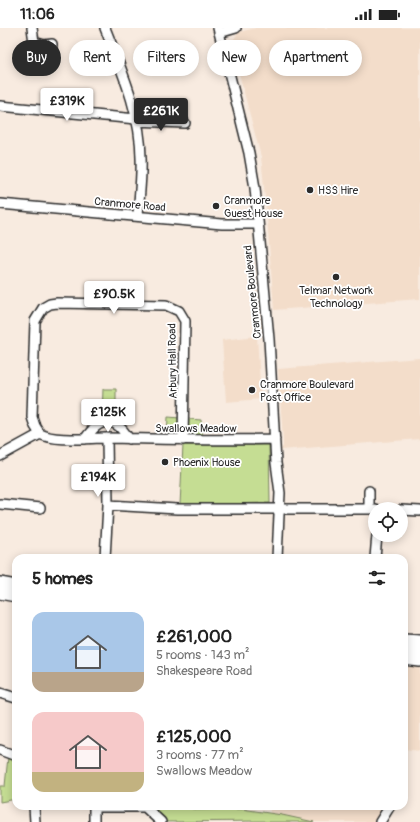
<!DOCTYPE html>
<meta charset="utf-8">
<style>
:root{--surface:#fff;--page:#f6f6f6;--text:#222;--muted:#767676;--accent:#2b2b2b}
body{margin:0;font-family:Pangolin,sans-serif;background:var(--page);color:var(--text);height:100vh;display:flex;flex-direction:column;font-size:15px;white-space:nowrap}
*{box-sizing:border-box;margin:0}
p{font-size:13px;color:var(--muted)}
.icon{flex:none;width:22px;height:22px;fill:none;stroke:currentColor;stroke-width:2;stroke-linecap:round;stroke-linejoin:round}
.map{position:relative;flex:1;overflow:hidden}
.panel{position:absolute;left:12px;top:526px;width:396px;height:256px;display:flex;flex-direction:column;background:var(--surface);border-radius:12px;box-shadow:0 2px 10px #0003}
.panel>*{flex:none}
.guide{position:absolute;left:12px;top:12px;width:396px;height:36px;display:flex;gap:8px}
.tools{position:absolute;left:368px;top:474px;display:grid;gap:8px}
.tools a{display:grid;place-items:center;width:40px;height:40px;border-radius:50%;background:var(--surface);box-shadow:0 2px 10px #0003;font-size:20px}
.price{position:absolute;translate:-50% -34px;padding:0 9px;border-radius:4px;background:#fff;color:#222;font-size:13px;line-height:26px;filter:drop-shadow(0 1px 2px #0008)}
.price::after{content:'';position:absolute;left:50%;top:24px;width:12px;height:9px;margin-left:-6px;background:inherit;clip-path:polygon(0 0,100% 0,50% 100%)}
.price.active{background:var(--accent);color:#fff}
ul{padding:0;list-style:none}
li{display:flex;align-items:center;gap:12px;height:100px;padding:0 20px}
li span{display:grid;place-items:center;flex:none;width:112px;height:80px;border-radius:12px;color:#555}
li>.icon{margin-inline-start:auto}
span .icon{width:48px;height:48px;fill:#fffc;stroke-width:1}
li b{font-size:17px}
h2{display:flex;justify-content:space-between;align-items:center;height:48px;padding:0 20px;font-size:17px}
.chip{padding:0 14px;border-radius:18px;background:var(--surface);box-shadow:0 2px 10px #0003;font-size:14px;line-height:36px}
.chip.active{background:var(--accent);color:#fff}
.status{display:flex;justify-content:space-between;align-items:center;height:28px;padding:0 20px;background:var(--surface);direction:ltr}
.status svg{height:11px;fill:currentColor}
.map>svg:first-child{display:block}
.built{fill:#f3ddca}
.green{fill:#c5dd93;stroke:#78845f}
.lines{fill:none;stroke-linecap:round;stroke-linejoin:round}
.minor-casing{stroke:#2b2b2b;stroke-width:12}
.highway-casing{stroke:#2b2b2b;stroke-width:16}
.minor{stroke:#fff;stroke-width:9}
.highway{stroke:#fff;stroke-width:13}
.poi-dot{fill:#2b2b2b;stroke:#fff;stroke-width:1.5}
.labels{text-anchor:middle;stroke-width:3.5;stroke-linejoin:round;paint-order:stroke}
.poi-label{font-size:11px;fill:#2b2b2b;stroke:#fff;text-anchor:start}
.street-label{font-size:11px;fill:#2b2b2b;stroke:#fff}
</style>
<div class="status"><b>11:06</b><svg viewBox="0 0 49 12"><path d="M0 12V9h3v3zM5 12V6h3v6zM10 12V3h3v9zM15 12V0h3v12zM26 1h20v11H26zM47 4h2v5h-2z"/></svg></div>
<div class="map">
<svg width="420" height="794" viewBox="0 0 420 794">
<rect width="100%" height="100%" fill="#f8ebe0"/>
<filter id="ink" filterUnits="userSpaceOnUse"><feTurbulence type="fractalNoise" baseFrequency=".025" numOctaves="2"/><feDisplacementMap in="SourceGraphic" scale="8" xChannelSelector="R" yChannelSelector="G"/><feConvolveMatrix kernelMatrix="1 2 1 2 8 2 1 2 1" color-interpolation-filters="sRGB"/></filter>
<g filter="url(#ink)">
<path class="built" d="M 256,0 L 420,0 L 420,271 L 274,282 L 267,189 L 261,129 L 231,15 L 239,4 Z
M 257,308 L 261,371 L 226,374 L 222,312 Z
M 420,330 L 420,411 L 281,422 L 283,418 L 283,412 L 278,341 Z
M 404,638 L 420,639 L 420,723 L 404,721 Z
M 270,778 L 384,778 L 375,794 L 313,794 L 270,785 Z"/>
<path class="green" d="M 103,361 L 116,361 L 116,390 L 102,390 Z
M 168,389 L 180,390 L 179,406 L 177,407 L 167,409 Z
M 189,391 L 201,392 L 202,409 L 191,409 L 188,406 Z
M 183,417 L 269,417 L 270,475 L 180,477 Z
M 8,729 L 16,732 L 16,771 L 0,774 L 0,758 L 5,758 Z
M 147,778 L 182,778 L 197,782 L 242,781 L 282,787 L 314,794 L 265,794 L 264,793 L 165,794 Z"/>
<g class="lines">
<defs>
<path id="minor" d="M 32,0 L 34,14 L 44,17 L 52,16 L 51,30
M 105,0 C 121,41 141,85 141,130 C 142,149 139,169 138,188
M 218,0 L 249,125 L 255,160 L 269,311 L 276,435 L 280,465 L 277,530
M 219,5 L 236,0
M 0,78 L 136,91
M 136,93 L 185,95
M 0,176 L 222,196 L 257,196
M 40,406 L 35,398 L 32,389 L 35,293 L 43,280 L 50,276 L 57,275 L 166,277 L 179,283 L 185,293 L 183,412
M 85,411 C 101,388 115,388 129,411
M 0,428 L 40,406 C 55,414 88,410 106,410 C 163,411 219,413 275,411
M 0,476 L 40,480
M 108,477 L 177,481 L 375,481
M 369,480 L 369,463
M 401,482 L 420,483
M 105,530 L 108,477 L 107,410
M 375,530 L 377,507
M 0,554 L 16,557
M 404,611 L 420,612
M 0,665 L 16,670
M 0,722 L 16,728
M 34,778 L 35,794
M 94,779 L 145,779 L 161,794
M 94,794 L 94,778
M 380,794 L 390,778"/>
<path id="highway" d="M 0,564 L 16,567
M 404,620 L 420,622
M 404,630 L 420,632"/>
</defs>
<use href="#minor" class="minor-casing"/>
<use href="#highway" class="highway-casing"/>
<use href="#minor" class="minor"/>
<use href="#highway" class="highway"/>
</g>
</g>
<g class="poi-dot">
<circle cx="310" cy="162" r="4"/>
<circle cx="216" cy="178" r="4"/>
<circle cx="336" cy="249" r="4"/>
<circle cx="252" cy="362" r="4"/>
<circle cx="165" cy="434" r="4"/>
</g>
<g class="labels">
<g class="poi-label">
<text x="318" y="166">HSS Hire</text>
<text x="224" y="176">Cranmore<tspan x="224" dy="13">Guest House</tspan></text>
<text x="336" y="266" text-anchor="middle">Telmar Network<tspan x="336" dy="13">Technology</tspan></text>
<text x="260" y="360">Cranmore Boulevard<tspan x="260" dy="13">Post Office</tspan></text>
<text x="173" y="438">Phoenix House</text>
</g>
<g class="street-label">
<text transform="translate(130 176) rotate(5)" y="4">Cranmore Road</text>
<text transform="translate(252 264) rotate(-96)" y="4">Cranmore Boulevard</text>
<text transform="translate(172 333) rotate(-91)" y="4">Arbury Hall Road</text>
<text x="196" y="404">Swallows Meadow</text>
</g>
</g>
</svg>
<div class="tools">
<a><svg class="icon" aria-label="locate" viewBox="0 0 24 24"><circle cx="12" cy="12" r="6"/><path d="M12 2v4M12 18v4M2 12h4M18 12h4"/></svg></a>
</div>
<b class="price" style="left:67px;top:94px">£319K</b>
<b class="price active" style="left:161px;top:104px">£261K</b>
<b class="price" style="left:114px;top:287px">£90.5K</b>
<b class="price" style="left:108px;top:405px">£125K</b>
<b class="price" style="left:98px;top:470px">£194K</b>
<div class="guide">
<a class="chip active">Buy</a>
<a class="chip">Rent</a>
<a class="chip">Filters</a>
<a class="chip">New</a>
<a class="chip">Apartment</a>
</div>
<section class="panel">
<h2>5 homes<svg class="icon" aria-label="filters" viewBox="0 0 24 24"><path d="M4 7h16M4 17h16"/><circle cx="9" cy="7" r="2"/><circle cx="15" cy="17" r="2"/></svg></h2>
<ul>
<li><span style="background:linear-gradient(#a9c7e8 75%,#b9a48a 0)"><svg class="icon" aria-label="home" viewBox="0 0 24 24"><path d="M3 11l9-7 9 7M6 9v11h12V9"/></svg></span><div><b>£261,000</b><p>5 rooms · 143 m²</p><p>Shakespeare Road</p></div></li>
<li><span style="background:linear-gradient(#f6c9c9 75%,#c2b280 0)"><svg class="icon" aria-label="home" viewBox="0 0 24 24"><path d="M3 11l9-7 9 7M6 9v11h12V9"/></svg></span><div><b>£125,000</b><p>3 rooms · 77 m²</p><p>Swallows Meadow</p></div></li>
</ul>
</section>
</div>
